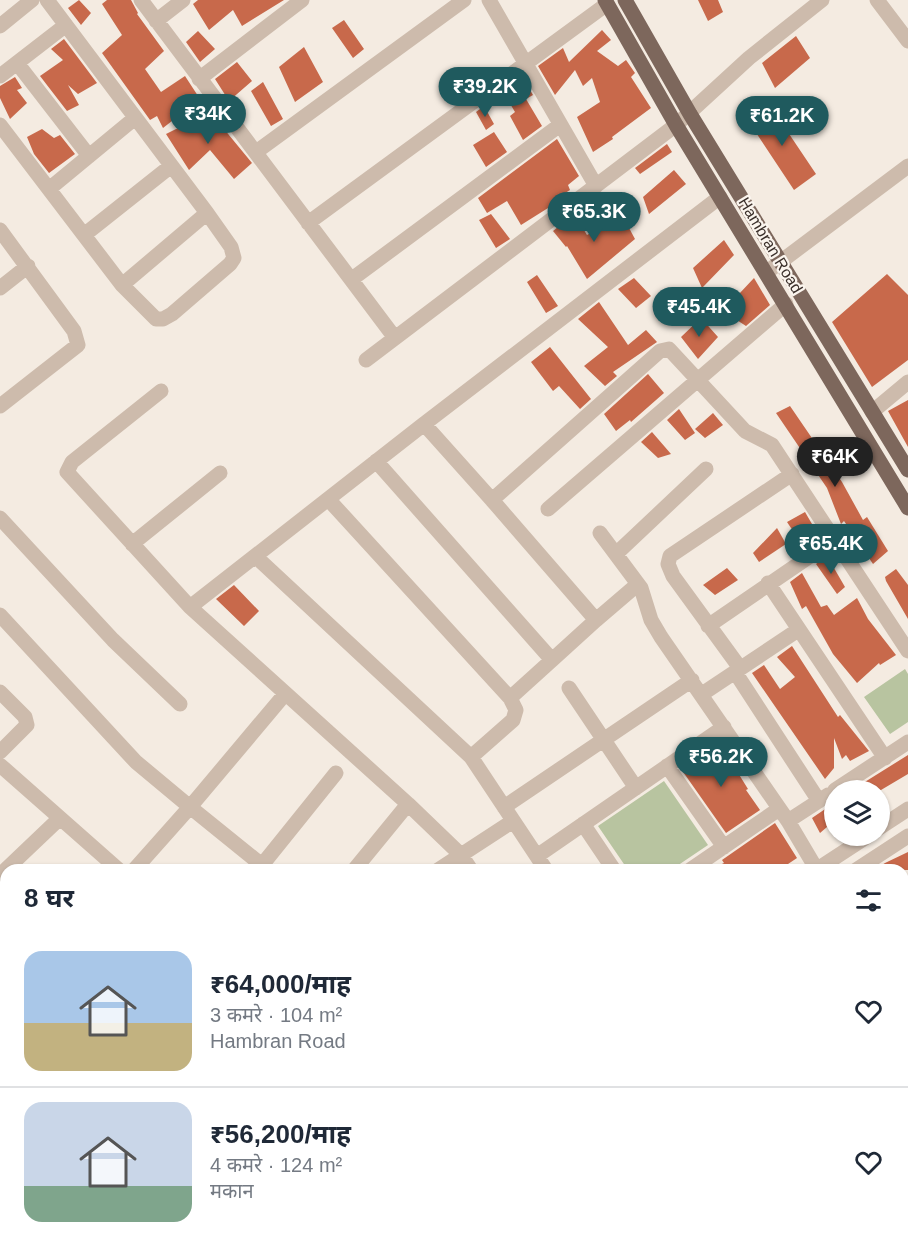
<!DOCTYPE html>
<html lang="hi">
<meta charset="utf-8">
<style>
:root{--surface:#fff;--page:#f6f6f7;--text:#1f2937;--muted:#747a83;--line:#e0e1e3;--accent:#1f5a5e}
body{margin:0;font-family:Arial,"Noto Sans Devanagari",sans-serif;background:var(--page);color:var(--text);height:100vh;display:flex;flex-direction:column;font-size:22px;white-space:nowrap}
*{box-sizing:border-box;margin:0}
p{font-size:20px;color:var(--muted)}
.icon{flex:none;width:33px;height:33px;fill:none;stroke:currentColor;stroke-width:2;stroke-linecap:round;stroke-linejoin:round}
.map{position:relative;flex:1;overflow:hidden}
.side{position:absolute;left:0px;top:864px;width:909px;height:386px;display:flex;flex-direction:column;background:var(--surface);border-radius:18px 18px 0 0;box-shadow:0 2px 4px #0004}
.side>*{flex:none}
.tools{position:absolute;left:824px;top:780px;display:grid;gap:12px}
.tools a{display:grid;place-items:center;width:66px;height:66px;border-radius:50%;background:var(--surface);box-shadow:0 2px 4px #0004;font-size:30px}
.price{position:absolute;translate:-50% -51px;padding:0 14px;border-radius:21px;background:var(--accent);color:#fff;font-size:20px;line-height:39px;filter:drop-shadow(0 2px 3px #0008)}
.price::after{content:'';position:absolute;left:50%;top:36px;width:18px;height:14px;margin-left:-9px;background:inherit;clip-path:polygon(0 0,100% 0,50% 100%)}
.price.active{background:#222;color:#fff}
ul{padding:0;list-style:none}
li{display:flex;align-items:center;gap:18px;height:150px;padding:0 24px}
li+li{border-top:2px solid var(--line)}
li span{display:grid;place-items:center;flex:none;width:168px;height:120px;border-radius:18px;color:#555}
li>.icon{margin-inline-start:auto}
span .icon{width:72px;height:72px;fill:#fffc;stroke-width:1}
li b{font-size:26px}
h2{display:flex;justify-content:space-between;align-items:center;height:72px;padding:0 24px;font-size:26px}
.map>svg:first-child{display:block}
.green{fill:#b8c4a0}
.building{fill:#c8694b}
.lines{fill:none;stroke-linecap:round;stroke-linejoin:round}
.minor{stroke:#cdbbac;stroke-width:15}
.major{stroke:#7d675c;stroke-width:15}
.labels{text-anchor:middle;stroke-width:4.5;stroke-linejoin:round;paint-order:stroke}
.street-label{font-size:16px;fill:#3b302b;stroke:#fbf5ee}
</style>
<div class="map">
<svg width="908" height="1249" viewBox="0 0 908 1249">
<rect width="100%" height="100%" fill="#f4ebe1"/>
<path class="green" d="M 905,669 L 908,674 L 908,722 L 890,734 L 864,697 Z
M 664,781 L 708,845 L 671,870 L 628,870 L 598,826 Z"/>
<path class="building" d="M 79,0 L 91,13 L 81,25 L 68,8 Z
M 107,0 L 131,0 L 138,13 L 137,14 L 164,51 L 145,69 L 161,92 L 185,76 L 200,99 L 163,128 L 157,116 L 150,120 L 102,53 L 122,35 L 102,4 Z
M 198,0 L 284,0 L 242,26 L 233,10 L 209,30 L 193,4 Z
M 698,0 L 718,0 L 723,12 L 708,21 Z
M 344,20 L 364,49 L 353,58 L 332,28 Z
M 602,30 L 611,40 L 597,51 L 618,66 L 626,60 L 635,73 L 631,77 L 651,108 L 612,137 L 613,139 L 593,152 L 577,117 L 600,102 L 592,78 L 583,86 L 575,70 L 555,95 L 538,66 L 563,48 L 569,62 Z
M 198,31 L 215,49 L 200,62 L 186,42 Z
M 796,36 L 810,58 L 775,88 L 762,63 Z
M 64,39 L 97,83 L 78,94 L 68,85 L 79,105 L 67,111 L 40,76 L 63,60 L 51,49 Z
M 304,47 L 323,82 L 295,102 L 279,67 Z
M 237,62 L 252,81 L 229,101 L 215,79 Z
M 15,77 L 22,88 L 17,90 L 27,103 L 10,119 L 0,98 L 0,86 Z
M 523,78 L 533,95 L 526,99 L 542,126 L 523,140 L 510,116 L 515,112 L 503,92 Z
M 263,82 L 283,119 L 271,126 L 251,91 Z
M 769,104 L 816,174 L 794,190 L 747,119 Z
M 484,106 L 494,124 L 486,130 L 476,112 Z
M 210,112 L 252,163 L 234,179 L 210,150 L 189,170 L 166,134 Z
M 42,129 L 54,138 L 60,135 L 75,154 L 49,173 L 34,154 L 27,137 Z
M 494,132 L 507,152 L 486,167 L 473,145 Z
M 557,139 L 579,176 L 568,185 L 570,190 L 562,195 L 564,198 L 521,225 L 507,201 L 487,213 L 478,198 Z
M 667,144 L 672,152 L 640,174 L 635,168 Z
M 674,170 L 686,184 L 649,214 L 643,197 Z
M 491,214 L 510,239 L 496,248 L 479,220 Z
M 574,214 L 587,235 L 622,215 L 635,239 L 587,279 L 567,246 L 566,247 L 553,231 Z
M 724,240 L 734,255 L 702,288 L 693,268 Z
M 887,274 L 908,295 L 908,360 L 872,387 L 832,322 Z
M 537,275 L 558,306 L 546,313 L 527,282 Z
M 634,278 L 651,296 L 636,308 L 618,289 Z
M 754,278 L 770,305 L 746,326 L 723,311 Z
M 672,288 L 689,305 L 670,322 L 653,304 Z
M 599,302 L 628,345 L 646,330 L 657,342 L 613,372 L 617,376 L 605,386 L 584,366 L 608,347 L 578,319 Z
M 701,318 L 718,337 L 698,359 L 681,337 Z
M 550,347 L 591,399 L 580,409 L 559,386 L 553,391 L 531,362 Z
M 648,374 L 664,393 L 631,422 L 630,420 L 616,431 L 604,414 Z
M 908,400 L 908,447 L 888,411 Z
M 790,406 L 842,482 L 863,520 L 867,517 L 888,551 L 873,564 L 844,521 L 841,524 L 827,488 L 776,413 Z
M 679,409 L 695,433 L 685,440 L 667,420 Z
M 713,413 L 723,425 L 705,438 L 695,429 Z
M 652,432 L 671,454 L 658,458 L 641,442 Z
M 805,512 L 812,524 L 797,537 L 787,522 Z
M 777,528 L 786,544 L 759,562 L 753,553 Z
M 827,556 L 845,587 L 837,594 L 816,564 Z
M 727,568 L 738,580 L 715,595 L 703,585 Z
M 896,569 L 908,585 L 908,619 L 886,581 L 885,577 Z
M 802,573 L 821,607 L 827,605 L 834,615 L 857,598 L 868,619 L 896,655 L 880,665 L 879,663 L 857,683 L 833,654 L 806,606 L 802,609 L 790,582 Z
M 234,585 L 259,611 L 244,626 L 216,599 Z
M 792,646 L 838,717 L 840,715 L 869,751 L 850,761 L 846,755 L 842,759 L 834,738 L 834,768 L 825,779 L 752,673 L 764,665 L 780,689 L 795,677 L 777,657 Z
M 716,744 L 730,760 L 748,789 L 746,790 L 760,810 L 726,833 L 681,769 Z
M 908,755 L 908,774 L 881,790 L 852,790 Z
M 834,803 L 834,821 L 820,833 L 812,818 Z
M 775,823 L 797,858 L 779,870 L 709,870 L 724,863 L 722,860 Z
M 908,852 L 908,870 L 874,870 L 885,863 Z"/>
<g class="lines">
<path class="minor" d="M 141,0 L 395,338
M 489,0 L 596,186
M 877,0 L 908,41
M 156,21 L 183,0
M 0,26 L 32,0
M 17,63 L 89,156
M 0,76 L 66,25
M 199,79 L 302,0
M 0,125 L 122,285 L 156,319 L 163,319 L 172,314 L 230,264 L 234,258 L 231,247 L 207,213 L 47,0
M 256,152 L 464,0
M 49,189 L 135,118
M 720,197 L 424,424 L 492,500 L 660,351 L 669,349 L 745,431 L 772,445 L 908,651
M 308,223 L 607,4
M 0,230 L 74,331 L 78,345 L 0,406
M 84,235 L 171,166
M 767,272 L 908,166
M 352,279 L 560,125
M 122,285 L 207,213
M 0,288 L 28,266
M 366,360 L 676,125 L 749,58 L 822,0
M 161,391 L 72,462 L 67,472 L 190,607
M 872,412 L 908,382
M 424,424 L 190,607 L 408,804 L 461,855 L 471,870
M 376,461 L 552,660 L 596,620
M 328,499 L 510,698 L 516,710 L 513,720 L 471,757
M 492,500 L 596,620 L 638,584
M 548,509 L 786,304
M 0,518 L 113,640 L 180,704
M 600,533 L 641,588 L 651,620 L 661,637 L 788,821 L 817,870
M 132,544 L 220,473
M 617,553 L 706,469
M 255,556 L 471,757 L 546,870
M 768,583 L 885,758
M 0,615 L 136,762 L 190,807 L 134,870
M 708,626 L 835,539
M 740,668 L 673,576 L 668,564 L 670,556 L 792,474
M 735,672 L 819,801
M 569,688 L 636,788
M 0,692 L 25,717 L 27,725 L 0,752
M 702,694 L 798,630
M 510,698 L 552,660
M 0,765 L 119,870
M 667,766 L 724,847
M 835,790 L 908,742
M 504,807 L 692,680
M 788,821 L 828,795
M 583,824 L 614,870
M 879,828 L 908,809
M 537,856 L 724,727
M 262,865 L 336,773
M 268,870 L 190,807 L 285,694
M 354,870 L 408,804
M 438,870 L 513,821
M 690,870 L 779,809
M 816,870 L 868,836
M 856,870 L 908,836
M 0,875 L 60,818
M 903,914 L 908,910
M 0,928 L 6,935
M 903,997 L 908,1004
M 0,1036 L 6,1042
M 0,1176 L 6,1182
M 903,1179 L 908,1176
M 339,1244 L 342,1249
M 515,1244 L 519,1249
M 620,1244 L 624,1249
M 869,1244 L 873,1249
M 59,1249 L 65,1244
M 249,1249 L 257,1244
M 280,1249 L 289,1244
M 642,1249 L 650,1244
M 798,1249 L 807,1244"/>
<path class="major" d="M 605,0 L 676,125 L 908,508
M 625,0 L 690,114 L 908,470"/>
</g>
<g class="labels">
<g class="street-label">
<text transform="translate(771 245) rotate(59)" y="6">Hambran Road</text>
</g>
</g>
</svg>
<div class="tools">
<a><svg class="icon" aria-label="layers" viewBox="0 0 24 24"><path d="M12 4l9 5-9 5-9-5zM3 14l9 5 9-5"/></svg></a>
</div>
<b class="price" style="left:485px;top:118px">₹39.2K</b>
<b class="price" style="left:208px;top:145px">₹34K</b>
<b class="price" style="left:782px;top:147px">₹61.2K</b>
<b class="price" style="left:594px;top:243px">₹65.3K</b>
<b class="price" style="left:699px;top:338px">₹45.4K</b>
<b class="price active" style="left:835px;top:488px">₹64K</b>
<b class="price" style="left:831px;top:575px">₹65.4K</b>
<b class="price" style="left:721px;top:788px">₹56.2K</b>
<section class="side">
<h2>8 घर<svg class="icon" aria-label="filters" viewBox="0 0 24 24"><path d="M4 7h16M4 17h16"/><circle cx="9" cy="7" r="2"/><circle cx="15" cy="17" r="2"/></svg></h2>
<ul>
<li><span style="background:linear-gradient(#a9c7e8 60%,#c2b280 0)"><svg class="icon" aria-label="home" viewBox="0 0 24 24"><path d="M3 11l9-7 9 7M6 9v11h12V9"/></svg></span><div><b>₹64,000/माह</b><p>3 कमरे · 104 m²</p><p>Hambran Road</p></div><svg class="icon" aria-label="heart" viewBox="0 0 24 24"><path d="M12 20l-8-8c-3-5 5-10 8-4 3-6 11-1 8 4z"/></svg></li>
<li><span style="background:linear-gradient(#c9d6e8 70%,#7fa58c 0)"><svg class="icon" aria-label="home" viewBox="0 0 24 24"><path d="M3 11l9-7 9 7M6 9v11h12V9"/></svg></span><div><b>₹56,200/माह</b><p>4 कमरे · 124 m²</p><p>मकान</p></div><svg class="icon" aria-label="heart" viewBox="0 0 24 24"><path d="M12 20l-8-8c-3-5 5-10 8-4 3-6 11-1 8 4z"/></svg></li>
</ul>
</section>
</div>
